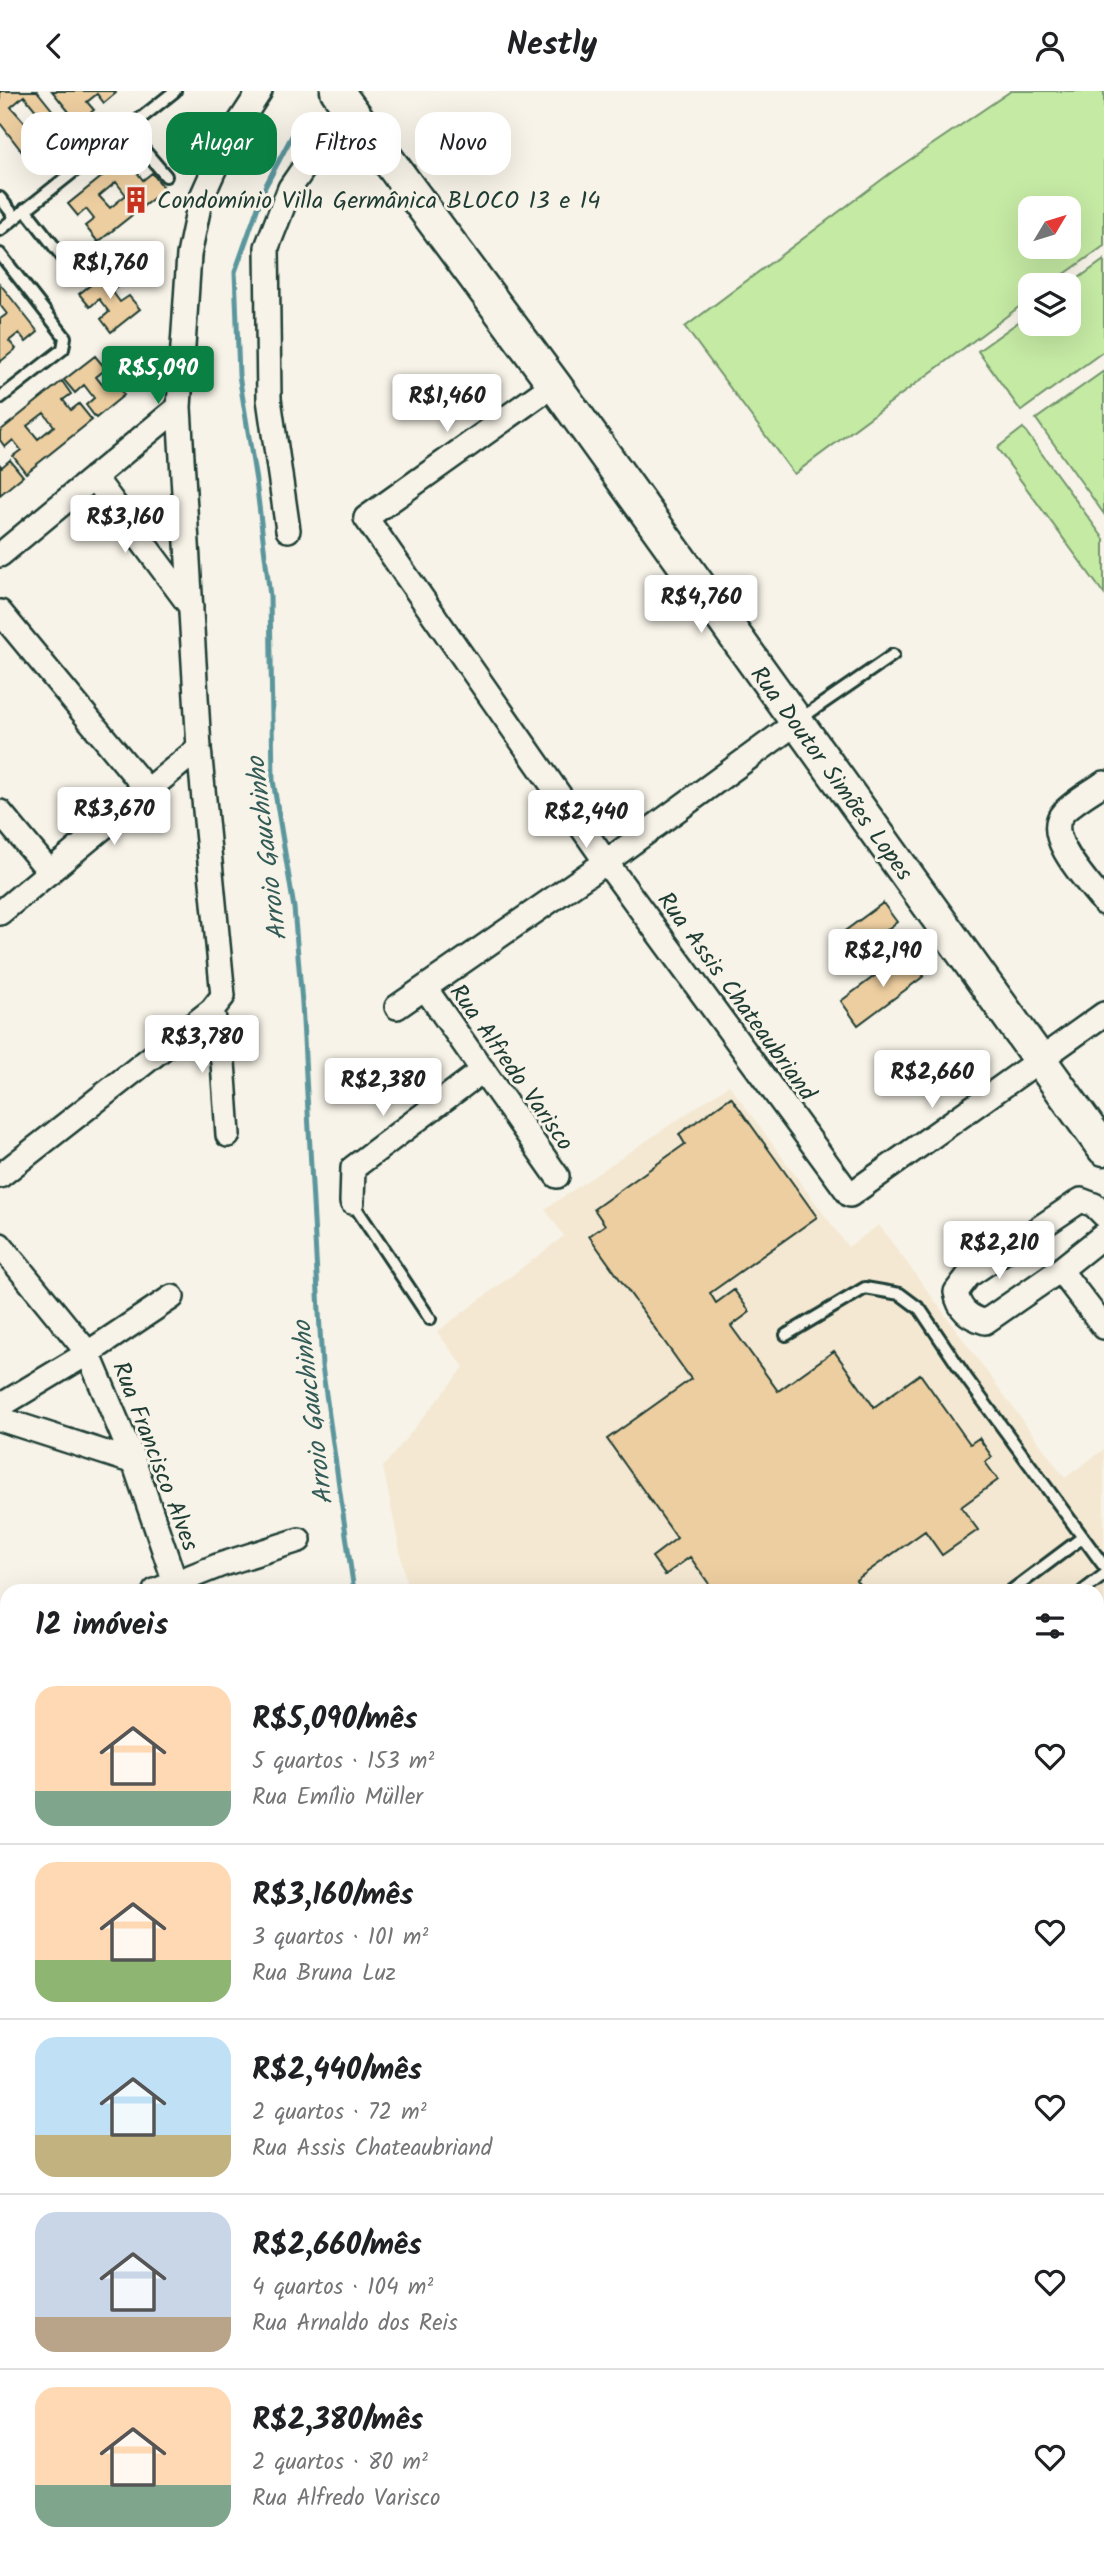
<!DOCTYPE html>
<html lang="pt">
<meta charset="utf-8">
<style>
:root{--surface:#fff;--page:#f2f2f2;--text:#202124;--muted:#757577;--line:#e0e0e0;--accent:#0b8043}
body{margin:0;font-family:Kalam,sans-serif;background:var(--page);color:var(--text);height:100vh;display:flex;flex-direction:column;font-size:26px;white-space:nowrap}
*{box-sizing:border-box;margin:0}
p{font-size:23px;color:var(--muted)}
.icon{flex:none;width:38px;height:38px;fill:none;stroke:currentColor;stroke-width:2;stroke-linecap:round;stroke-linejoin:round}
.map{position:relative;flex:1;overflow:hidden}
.details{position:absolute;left:0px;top:1493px;width:1104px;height:975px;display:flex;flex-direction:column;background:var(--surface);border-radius:21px 21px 0 0;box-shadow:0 7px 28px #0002}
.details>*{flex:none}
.hud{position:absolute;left:21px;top:21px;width:700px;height:63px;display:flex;gap:14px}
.needle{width:46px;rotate:52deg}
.controls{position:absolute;left:1018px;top:105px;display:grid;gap:14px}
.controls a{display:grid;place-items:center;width:63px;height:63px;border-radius:14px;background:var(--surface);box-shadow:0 7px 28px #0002;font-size:35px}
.price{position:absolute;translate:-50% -60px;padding:0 16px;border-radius:7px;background:#fff;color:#222;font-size:23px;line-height:46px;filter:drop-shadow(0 2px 4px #0008)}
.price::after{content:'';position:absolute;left:50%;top:42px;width:21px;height:16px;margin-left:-10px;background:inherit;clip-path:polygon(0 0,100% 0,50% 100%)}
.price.active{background:var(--accent);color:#fff}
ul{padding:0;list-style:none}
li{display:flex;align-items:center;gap:21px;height:175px;padding:0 35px}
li+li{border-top:2px solid var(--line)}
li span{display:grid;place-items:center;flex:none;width:196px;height:140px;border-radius:21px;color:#555}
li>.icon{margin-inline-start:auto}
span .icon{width:84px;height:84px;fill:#fffc;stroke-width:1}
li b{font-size:30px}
h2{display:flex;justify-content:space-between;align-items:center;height:84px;padding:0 35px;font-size:30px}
.pill{padding:0 24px;border-radius:21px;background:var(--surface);box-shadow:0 7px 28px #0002;font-size:24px;line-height:63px}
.pill.active{background:var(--accent);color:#fff}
header{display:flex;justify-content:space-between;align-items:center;height:91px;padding:0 35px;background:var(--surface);font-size:32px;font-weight:700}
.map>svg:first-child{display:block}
.built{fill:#f4e8d2}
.green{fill:#c5eaa4;stroke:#72946c;stroke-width:2;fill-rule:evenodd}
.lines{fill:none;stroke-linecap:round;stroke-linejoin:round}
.stream{stroke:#5c969d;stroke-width:5}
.building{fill:#edcea0;stroke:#1f3d34;stroke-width:2;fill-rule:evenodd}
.service-casing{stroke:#1f3d34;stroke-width:16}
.minor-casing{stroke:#1f3d34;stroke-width:28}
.tertiary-casing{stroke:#1f3d34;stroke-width:33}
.secondary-casing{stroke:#1f3d34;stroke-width:37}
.primary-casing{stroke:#1f3d34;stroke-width:40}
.service{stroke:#f7f3e8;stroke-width:10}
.minor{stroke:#f7f3e8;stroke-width:23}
.tertiary{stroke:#f7f3e8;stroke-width:28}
.secondary{stroke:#f7f3e8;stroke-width:32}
.primary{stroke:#fcdcac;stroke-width:35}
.rail{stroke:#1f3d34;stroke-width:5}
.labels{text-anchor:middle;stroke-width:6;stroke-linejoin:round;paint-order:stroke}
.poi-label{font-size:24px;fill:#1f3d34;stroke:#f7f3e8;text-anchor:start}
.street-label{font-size:24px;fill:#1f3d34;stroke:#f7f3e8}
.water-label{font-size:26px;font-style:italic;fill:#335b57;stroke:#f7f3e8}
</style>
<header><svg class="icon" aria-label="back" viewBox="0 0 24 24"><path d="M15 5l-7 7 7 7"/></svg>Nestly<svg class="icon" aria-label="person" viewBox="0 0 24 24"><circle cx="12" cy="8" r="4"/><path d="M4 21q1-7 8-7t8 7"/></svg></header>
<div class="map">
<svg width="1104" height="2466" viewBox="0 0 1104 2466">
<rect width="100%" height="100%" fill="#f7f3e8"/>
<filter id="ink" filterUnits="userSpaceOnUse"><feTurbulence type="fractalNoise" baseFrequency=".0143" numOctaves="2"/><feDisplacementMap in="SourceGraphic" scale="14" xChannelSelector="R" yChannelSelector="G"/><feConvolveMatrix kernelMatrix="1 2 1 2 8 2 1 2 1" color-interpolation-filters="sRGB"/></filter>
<g filter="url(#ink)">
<path class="built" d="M 729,994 L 848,1156 L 879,1134 L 1065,1387 L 1104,1358 L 1104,1624 L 1097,1625 L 1097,1500 L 408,1500 L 383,1376 L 464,1276 L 437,1241 L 564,1145 L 545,1118 Z"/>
<path class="green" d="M 1011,0 L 1104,0 L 1104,155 L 1049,194 L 1031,194 L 1031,207 L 794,383 L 685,236 L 892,81 ZM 1069,117 L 1069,156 L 1031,156 L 1031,117 Z
M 1104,169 L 1104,260 L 1021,320 L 978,260 L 1031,222 L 1031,233 L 1069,233 L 1069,194 Z
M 1104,280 L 1104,423 L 1036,328 Z
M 1023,337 L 1104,448 L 1104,503 L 997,357 Z"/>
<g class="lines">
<path class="stream" d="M 303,24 L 265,96 L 235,181 L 239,284 L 256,390 L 270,505 L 273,689 L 294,817 L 302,912 L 322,1275 L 354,1500"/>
</g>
<path class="building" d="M 0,0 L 37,0 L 69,40 L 57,50 L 50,41 L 40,49 L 47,58 L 30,71 L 0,32 ZM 24,5 L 38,22 L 25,32 L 11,16 Z
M 52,0 L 115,0 L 116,2 L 104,12 L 97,3 L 87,11 L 94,19 L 78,32 Z
M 134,60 L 144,72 L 135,79 L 143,89 L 152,82 L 165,98 L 98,151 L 85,135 L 94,128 L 86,118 L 78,125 L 68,113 ZM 116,91 L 126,104 L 110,117 L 99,105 Z
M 110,179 L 121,193 L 112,200 L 120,211 L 129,205 L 140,218 L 111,241 L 101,228 L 109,221 L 99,208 L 90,216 L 79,203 Z
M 0,193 L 38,241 L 26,251 L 19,242 L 9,250 L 16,258 L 0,271 L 0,228 L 7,223 L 0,214 Z
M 95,265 L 106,278 L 96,286 L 105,297 L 114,290 L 124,304 L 96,327 L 86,314 L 94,307 L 84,294 L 75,302 L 64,289 Z
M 62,290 L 71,303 L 63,309 L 71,319 L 79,313 L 92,329 L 26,382 L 13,365 L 21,359 L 13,349 L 5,356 L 0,349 L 0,340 ZM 44,322 L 54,335 L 38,348 L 27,335 Z
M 10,369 L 23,385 L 0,404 L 0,374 L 2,376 Z
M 883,812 L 897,831 L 853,864 L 838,845 Z
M 907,861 L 924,885 L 858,934 L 841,910 Z
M 731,1006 L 817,1126 L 710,1202 L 716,1212 L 734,1199 L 750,1221 L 731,1235 L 778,1300 L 834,1260 L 874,1316 L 920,1283 L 970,1353 L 979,1347 L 992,1366 L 985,1371 L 998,1389 L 961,1416 L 978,1439 L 942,1464 L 925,1440 L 856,1489 L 863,1498 L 861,1500 L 714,1500 L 690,1466 L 665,1484 L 652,1466 L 677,1447 L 607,1348 L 691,1288 L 589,1145 L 605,1134 L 594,1118 L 685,1053 L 679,1043 Z"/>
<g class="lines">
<defs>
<path id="service" d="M 127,39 L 166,85
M 0,107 L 15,126
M 25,118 L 68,173
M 0,139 L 175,0
M 0,163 L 65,246 L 63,258 L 0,307
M 800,628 L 893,564
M 352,1111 L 430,1228
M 786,1244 L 865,1197 L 900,1203 L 920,1218 L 967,1288 L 1104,1475
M 1011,1500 L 1083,1446
M 1083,1500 L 1104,1484
M 1097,1550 L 1104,1545
M 1097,2233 L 1104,2230
M 1097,2353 L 1104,2354"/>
<path id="minor" d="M 554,293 L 366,427 L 606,771 L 850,1104 L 1104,923
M 94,386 L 191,516
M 288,439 L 269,308 L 267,156 L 290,97 L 348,13
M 0,464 L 179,316
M 0,521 L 148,700
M 1104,692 C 1091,701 1074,710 1063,722 C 1042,745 1089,792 1104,812
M 0,721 L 50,781
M 0,822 L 199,657
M 425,897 L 557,1085
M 397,916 L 606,771 L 796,632
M 212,919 L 223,971 L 228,1044
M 0,1085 L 212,919 L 223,905 L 199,657 L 179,316 L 189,164 L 200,110 L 226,52 L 260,0
M 352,1111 L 353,1077 L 483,979
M 1104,1124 L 1094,1114 L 1081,1109 L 968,1185 L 956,1201 C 959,1219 969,1226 985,1231 L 1060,1179 L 1104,1144
M 0,1154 L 88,1262 L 134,1371 L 178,1500
M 1060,1179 L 1104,1236
M 0,1315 L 88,1262 L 172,1206
M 0,1328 L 134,1371
M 155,1500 L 220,1474 L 299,1449
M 0,1565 L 7,1562
M 0,1672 L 7,1693
M 0,1983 L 7,1981
M 0,2008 L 7,2009
M 1097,2070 L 1104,2045
M 379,2461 L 406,2466
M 200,2466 L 201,2460
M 324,2466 L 325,2460
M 990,2466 L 991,2460"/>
<path id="tertiary" d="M 575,2466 L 576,2460"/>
<path id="secondary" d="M 337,0 L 554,293 L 1104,1058"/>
<path id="primary" d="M 1097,1648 L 1104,1647
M 1097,1710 L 1100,1739
M 0,2045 L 7,2043
M 0,2095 L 7,2092"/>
</defs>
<use href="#service" class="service-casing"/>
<use href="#minor" class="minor-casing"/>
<use href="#tertiary" class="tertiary-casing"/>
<use href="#secondary" class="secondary-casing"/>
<use href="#primary" class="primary-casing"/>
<use href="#service" class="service"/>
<use href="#minor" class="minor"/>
<use href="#tertiary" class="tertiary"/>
<use href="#secondary" class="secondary"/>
<use href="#primary" class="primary"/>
<path class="rail" d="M 1097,1686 L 1104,1684
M 1097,1699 L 1104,1697
M 0,2065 L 7,2062
M 0,2080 L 7,2078"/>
</g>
</g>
<defs>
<symbol id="building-bare" viewBox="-9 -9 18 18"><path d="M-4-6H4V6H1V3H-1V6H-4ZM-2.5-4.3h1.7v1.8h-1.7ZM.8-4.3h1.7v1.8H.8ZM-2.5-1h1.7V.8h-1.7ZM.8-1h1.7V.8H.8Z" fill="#c8321e" stroke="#f7f3e8" stroke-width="2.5" paint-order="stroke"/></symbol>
</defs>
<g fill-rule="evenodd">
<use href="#building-bare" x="117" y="90" width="38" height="38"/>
</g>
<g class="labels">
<g class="poi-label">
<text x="157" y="117">Condomínio Villa Germânica BLOCO 13 e 14</text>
</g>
<g class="street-label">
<text transform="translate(832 682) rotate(54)" y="8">Rua Doutor Simões Lopes</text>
<text transform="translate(737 905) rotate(54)" y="8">Rua Assis Chateaubriand</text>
<text transform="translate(512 976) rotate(55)" y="8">Rua Alfredo Varisco</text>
<text transform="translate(156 1365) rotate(69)" y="8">Rua Francisco Alves</text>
</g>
<g class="water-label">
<text transform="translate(266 758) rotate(-97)" y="9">Arroio Gauchinho</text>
<text transform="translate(312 1322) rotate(-97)" y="9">Arroio Gauchinho</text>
</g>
</g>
</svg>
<div class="controls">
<a><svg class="needle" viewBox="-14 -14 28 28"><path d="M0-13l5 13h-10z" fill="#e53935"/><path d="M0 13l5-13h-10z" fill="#757577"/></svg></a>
<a><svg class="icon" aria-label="layers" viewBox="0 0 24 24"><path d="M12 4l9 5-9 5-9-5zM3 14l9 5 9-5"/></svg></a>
</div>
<b class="price" style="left:110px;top:210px">R$1,760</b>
<b class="price active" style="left:158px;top:315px">R$5,090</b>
<b class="price" style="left:447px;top:343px">R$1,460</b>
<b class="price" style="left:125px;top:464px">R$3,160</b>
<b class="price" style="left:701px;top:544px">R$4,760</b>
<b class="price" style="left:114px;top:756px">R$3,670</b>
<b class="price" style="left:586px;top:759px">R$2,440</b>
<b class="price" style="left:883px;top:898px">R$2,190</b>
<b class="price" style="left:202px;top:984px">R$3,780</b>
<b class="price" style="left:932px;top:1019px">R$2,660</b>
<b class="price" style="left:383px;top:1027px">R$2,380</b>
<b class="price" style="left:999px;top:1190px">R$2,210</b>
<div class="hud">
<a class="pill">Comprar</a>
<a class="pill active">Alugar</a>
<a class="pill">Filtros</a>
<a class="pill">Novo</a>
</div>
<section class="details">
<h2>12 imóveis<svg class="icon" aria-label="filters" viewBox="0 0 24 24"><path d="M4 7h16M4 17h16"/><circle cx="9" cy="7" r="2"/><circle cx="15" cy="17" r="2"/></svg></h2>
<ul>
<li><span style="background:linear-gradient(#ffd9b3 75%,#7fa58c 0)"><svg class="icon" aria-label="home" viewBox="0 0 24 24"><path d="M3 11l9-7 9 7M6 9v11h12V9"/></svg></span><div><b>R$5,090/mês</b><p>5 quartos · 153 m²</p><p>Rua Emílio Müller</p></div><svg class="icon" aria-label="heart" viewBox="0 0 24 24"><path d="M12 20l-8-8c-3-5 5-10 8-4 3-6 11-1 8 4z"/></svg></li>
<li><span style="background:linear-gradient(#ffd9b3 70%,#8fb573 0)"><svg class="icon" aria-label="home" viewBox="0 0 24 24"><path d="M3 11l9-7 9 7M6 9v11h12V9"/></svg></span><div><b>R$3,160/mês</b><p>3 quartos · 101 m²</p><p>Rua Bruna Luz</p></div><svg class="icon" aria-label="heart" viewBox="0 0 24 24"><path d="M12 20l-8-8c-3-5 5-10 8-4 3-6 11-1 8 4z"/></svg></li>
<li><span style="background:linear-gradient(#bfe0f5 70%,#c2b280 0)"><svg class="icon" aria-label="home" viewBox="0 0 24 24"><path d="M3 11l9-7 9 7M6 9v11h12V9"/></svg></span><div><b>R$2,440/mês</b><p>2 quartos · 72 m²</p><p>Rua Assis Chateaubriand</p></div><svg class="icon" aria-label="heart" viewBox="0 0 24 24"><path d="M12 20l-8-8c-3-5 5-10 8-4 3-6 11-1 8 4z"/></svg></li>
<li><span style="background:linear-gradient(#c9d6e8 75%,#b9a48a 0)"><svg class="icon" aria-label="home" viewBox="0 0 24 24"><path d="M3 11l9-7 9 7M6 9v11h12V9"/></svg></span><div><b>R$2,660/mês</b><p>4 quartos · 104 m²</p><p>Rua Arnaldo dos Reis</p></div><svg class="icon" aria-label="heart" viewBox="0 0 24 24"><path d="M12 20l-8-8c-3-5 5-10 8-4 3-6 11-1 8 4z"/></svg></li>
<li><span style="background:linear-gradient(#ffd9b3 70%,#7fa58c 0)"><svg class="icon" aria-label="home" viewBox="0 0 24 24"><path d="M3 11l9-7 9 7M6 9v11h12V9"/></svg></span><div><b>R$2,380/mês</b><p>2 quartos · 80 m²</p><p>Rua Alfredo Varisco</p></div><svg class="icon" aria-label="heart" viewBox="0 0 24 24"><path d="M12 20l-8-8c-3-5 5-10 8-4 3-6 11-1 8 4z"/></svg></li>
</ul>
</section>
</div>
